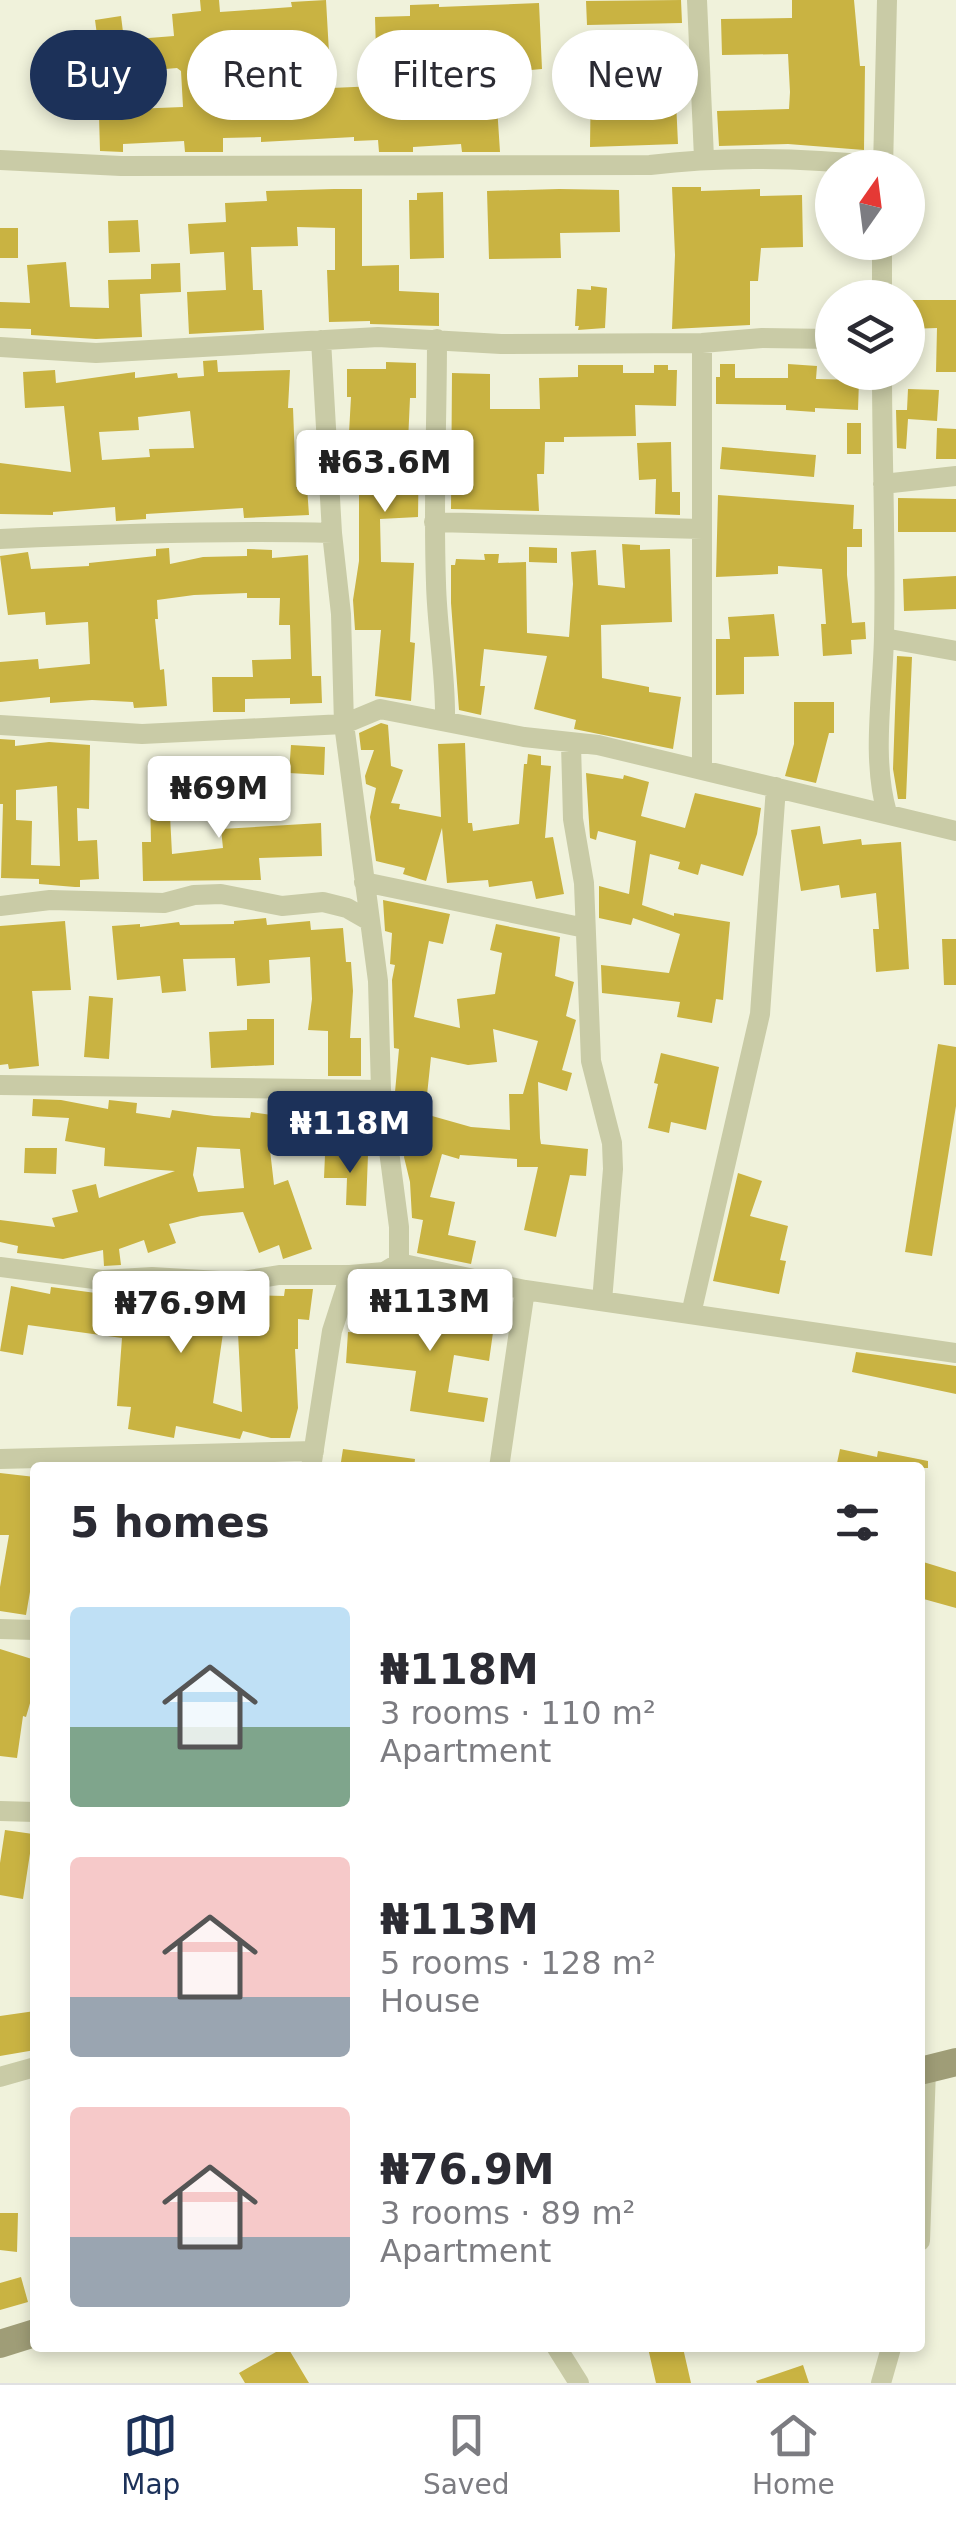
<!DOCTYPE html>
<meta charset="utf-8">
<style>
:root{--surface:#fff;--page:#f7f7f7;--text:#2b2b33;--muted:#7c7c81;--line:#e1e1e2;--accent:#1c3159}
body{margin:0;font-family:"DejaVu Sans",sans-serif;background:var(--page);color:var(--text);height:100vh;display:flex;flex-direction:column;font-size:38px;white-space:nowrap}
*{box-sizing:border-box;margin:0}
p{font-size:32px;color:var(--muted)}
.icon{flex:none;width:55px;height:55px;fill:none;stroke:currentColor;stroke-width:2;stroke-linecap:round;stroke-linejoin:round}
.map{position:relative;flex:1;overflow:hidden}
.sheet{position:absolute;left:30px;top:1462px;width:895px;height:890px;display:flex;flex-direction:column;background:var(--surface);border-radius:10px;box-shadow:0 5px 15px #0003}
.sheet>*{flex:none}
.hud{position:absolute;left:30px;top:30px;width:898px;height:90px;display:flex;gap:20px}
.needle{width:65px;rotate:14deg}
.tools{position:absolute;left:815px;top:150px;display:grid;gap:20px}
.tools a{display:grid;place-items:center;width:110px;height:110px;border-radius:50%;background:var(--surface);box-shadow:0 5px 15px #0003;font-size:50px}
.price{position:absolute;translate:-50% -85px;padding:0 22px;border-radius:10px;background:#fff;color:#222;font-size:32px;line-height:65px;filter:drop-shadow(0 2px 5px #0008)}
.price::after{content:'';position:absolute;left:50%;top:60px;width:30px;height:22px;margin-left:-15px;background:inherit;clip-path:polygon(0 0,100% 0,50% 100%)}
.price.active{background:var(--accent);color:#fff}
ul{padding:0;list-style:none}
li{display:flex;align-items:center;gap:30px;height:250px;padding:0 40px}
li span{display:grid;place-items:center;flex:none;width:280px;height:200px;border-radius:10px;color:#555}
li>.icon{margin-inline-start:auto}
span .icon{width:120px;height:120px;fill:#fffc;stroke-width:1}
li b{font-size:42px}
h2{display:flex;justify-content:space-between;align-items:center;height:120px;padding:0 40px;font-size:42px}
.chip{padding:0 35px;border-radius:45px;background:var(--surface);box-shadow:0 5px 15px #0003;font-size:35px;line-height:90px}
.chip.active{background:var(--accent);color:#fff}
.tabs{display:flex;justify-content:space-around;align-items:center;height:140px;border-top:2px solid var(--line);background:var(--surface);font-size:28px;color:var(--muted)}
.tabs a{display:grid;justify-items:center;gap:5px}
.tabs .active{color:var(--accent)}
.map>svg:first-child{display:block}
.building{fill:#c9b342;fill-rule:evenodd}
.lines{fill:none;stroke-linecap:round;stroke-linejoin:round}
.street{stroke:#c9cba6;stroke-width:20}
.secondary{stroke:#9f9d77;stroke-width:28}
</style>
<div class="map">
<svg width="956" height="2383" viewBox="0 0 956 2383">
<rect width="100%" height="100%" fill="#f0f2db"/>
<path class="building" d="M 200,0 L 219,0 L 220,12 L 292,7 L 291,2 L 326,0 L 331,88 L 377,86 L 375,17 L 410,16 L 410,5 L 439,4 L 439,7 L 539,3 L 542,69 L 509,72 L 508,49 L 456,51 L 456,41 L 406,43 L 408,80 L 499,79 L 500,106 L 497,106 L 500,152 L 462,152 L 461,144 L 413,147 L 413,152 L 379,152 L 378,140 L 354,141 L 354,137 L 261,142 L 261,137 L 223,138 L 223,152 L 185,152 L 184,141 L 123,144 L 123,152 L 100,151 L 98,80 L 103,80 L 95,20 L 121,16 L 124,40 L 174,36 L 172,14 L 201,11 ZM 177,68 L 181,71 L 183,107 L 132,109 L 131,72 Z
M 681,0 L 682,23 L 587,25 L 586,1 Z
M 792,0 L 854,0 L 860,66 L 865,66 L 864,150 L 788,144 L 719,146 L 717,111 L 789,109 L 790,92 L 788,54 L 722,55 L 721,19 L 792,18 Z
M 611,69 L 681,70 L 681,101 L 676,101 L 678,144 L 590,147 L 591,70 Z
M 672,187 L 701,187 L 701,191 L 760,189 L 760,196 L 802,195 L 803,247 L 761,248 L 758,281 L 750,281 L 750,325 L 672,329 L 675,255 Z
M 334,189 L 362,189 L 362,266 L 399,265 L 399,291 L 439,293 L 439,326 L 370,324 L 370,321 L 329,322 L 327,270 L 335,270 L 335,228 L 297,227 L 298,246 L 251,247 L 253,290 L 262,290 L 264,330 L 189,334 L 187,292 L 226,290 L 224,252 L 190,254 L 188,224 L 226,222 L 225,203 L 267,201 L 266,191 Z
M 559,189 L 619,190 L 620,232 L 560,233 L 561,258 L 489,259 L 487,191 Z
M 443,192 L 444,258 L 410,259 L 409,200 L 417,200 L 417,193 Z
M 138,220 L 140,252 L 109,253 L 108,221 Z
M 0,228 L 18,228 L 18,258 L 0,258 Z
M 66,262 L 70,307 L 109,308 L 108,280 L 151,279 L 151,264 L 180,263 L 181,292 L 140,294 L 142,337 L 96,339 L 31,335 L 31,329 L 0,328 L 0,302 L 30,303 L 27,265 Z
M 591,286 L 607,288 L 605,328 L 578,330 L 579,326 L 575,326 L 577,289 L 591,290 Z
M 908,300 L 956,300 L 956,372 L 936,372 L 937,328 L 908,329 Z
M 217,360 L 218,372 L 290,370 L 288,408 L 293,408 L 296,487 L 307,487 L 309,515 L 244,518 L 243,508 L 146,514 L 146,519 L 116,521 L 115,507 L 53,512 L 53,515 L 0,514 L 0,463 L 71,472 L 64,406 L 25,408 L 23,372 L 55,370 L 56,383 L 135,372 L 135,378 L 177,373 L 178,378 L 204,376 L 203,361 ZM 190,411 L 194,448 L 149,449 L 150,457 L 102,460 L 99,432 L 139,430 L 138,417 Z
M 386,362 L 416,363 L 416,398 L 410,398 L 408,442 L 419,443 L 418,517 L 380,519 L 381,562 L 414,563 L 410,642 L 415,643 L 411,701 L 375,696 L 381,630 L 355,630 L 353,600 L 359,561 L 359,473 L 353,473 L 354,433 L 349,433 L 351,397 L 347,397 L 347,369 L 386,369 Z
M 720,364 L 735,364 L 735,378 L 788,378 L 788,364 L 817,366 L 816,379 L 859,380 L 858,410 L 815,408 L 815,412 L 786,410 L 786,405 L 716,404 L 716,377 L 720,377 Z
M 578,365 L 623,365 L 623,373 L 654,373 L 654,365 L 668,365 L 668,370 L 677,370 L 676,406 L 635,405 L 636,436 L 564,437 L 564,442 L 545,442 L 544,474 L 537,474 L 539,511 L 451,509 L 452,373 L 490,374 L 490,409 L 540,409 L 539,378 L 578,377 Z
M 908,389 L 939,390 L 937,421 L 908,419 L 906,449 L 897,448 L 896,410 L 907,410 Z
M 847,423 L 861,423 L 861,454 L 847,454 Z
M 937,428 L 956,429 L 956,459 L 936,459 Z
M 671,442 L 672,492 L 680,492 L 680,515 L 655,514 L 656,479 L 639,480 L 637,443 Z
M 722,447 L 816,455 L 814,477 L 720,469 Z
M 718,495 L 854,505 L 853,529 L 862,529 L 862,547 L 847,547 L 847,575 L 852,623 L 865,622 L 866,639 L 851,640 L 852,654 L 823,656 L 821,624 L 826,624 L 822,569 L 778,566 L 778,574 L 716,577 Z
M 898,498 L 956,499 L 956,532 L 898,532 Z
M 622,544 L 640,545 L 640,550 L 670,549 L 672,622 L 601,625 L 602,678 L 649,687 L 649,692 L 681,697 L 673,749 L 574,729 L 576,720 L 534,709 L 547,656 L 484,649 L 480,686 L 485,686 L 481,715 L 459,710 L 451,603 L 451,565 L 455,565 L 456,559 L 485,560 L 484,554 L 499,554 L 498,563 L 526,562 L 527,633 L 569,637 L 573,584 L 571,552 L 596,550 L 598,585 L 625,588 Z
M 529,547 L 557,548 L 557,563 L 529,562 Z
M 169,548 L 170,564 L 203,557 L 247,556 L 247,549 L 272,550 L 272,558 L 308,555 L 312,676 L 321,676 L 322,703 L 290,704 L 290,698 L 245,699 L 245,712 L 213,712 L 212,677 L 253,677 L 252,660 L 291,659 L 290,625 L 279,625 L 280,598 L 247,598 L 247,593 L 194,595 L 157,600 L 158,619 L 155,619 L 160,670 L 164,669 L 167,706 L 134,708 L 133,702 L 92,700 L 50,703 L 50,697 L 0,702 L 0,662 L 38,659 L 39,669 L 90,664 L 88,622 L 46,625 L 45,612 L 8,615 L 0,556 L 28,552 L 31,569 L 89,566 L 89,563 L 156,556 L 156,549 Z
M 956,576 L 956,609 L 904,611 L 903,579 Z
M 774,614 L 779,656 L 744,657 L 744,694 L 716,695 L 716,639 L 730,639 L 728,617 Z
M 897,656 L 912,657 L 906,799 L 898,799 L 893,769 Z
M 794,702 L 834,702 L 834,733 L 829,733 L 816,783 L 785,776 L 794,744 Z
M 381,723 L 388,725 L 391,766 L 403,770 L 391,803 L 400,804 L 399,809 L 441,817 L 438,744 L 465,743 L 468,823 L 472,823 L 473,831 L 519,824 L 524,764 L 527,764 L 528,754 L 541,756 L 541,765 L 551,766 L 545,838 L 553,837 L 564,894 L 536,899 L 532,881 L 489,887 L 488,880 L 447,883 L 442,828 L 426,881 L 403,874 L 405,868 L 376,861 L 370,817 L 376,788 L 366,784 L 365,776 L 374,750 L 361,750 L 359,733 Z
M 0,739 L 15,740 L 15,746 L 49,742 L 90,745 L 89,809 L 77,808 L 78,841 L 97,840 L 99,879 L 80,880 L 80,887 L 75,887 L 39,884 L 39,879 L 1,878 L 3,804 L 0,804 ZM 57,786 L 60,866 L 31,865 L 32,821 L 16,820 L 16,790 Z
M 291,745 L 325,747 L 324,775 L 289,773 Z
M 586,773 L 623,779 L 624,775 L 649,782 L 641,816 L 685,828 L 695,793 L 761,808 L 757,834 L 743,876 L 701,864 L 698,875 L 678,869 L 680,862 L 650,854 L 642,905 L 674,916 L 674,913 L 730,922 L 723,1000 L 716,999 L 712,1023 L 677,1017 L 680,1002 L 602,993 L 601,965 L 669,973 L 680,934 L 633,918 L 631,925 L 599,918 L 599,886 L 629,894 L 636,841 L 598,831 L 596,840 L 590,838 Z
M 222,782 L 223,813 L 170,815 L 172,854 L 223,848 L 221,829 L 321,823 L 322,856 L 259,858 L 261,880 L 143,881 L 142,842 L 151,842 L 150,794 L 181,793 L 181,783 Z
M 820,826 L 823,844 L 861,839 L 862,845 L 901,842 L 909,969 L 876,972 L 873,929 L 879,929 L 876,893 L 841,898 L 839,885 L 801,891 L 791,830 Z
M 383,900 L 450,914 L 443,944 L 429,941 L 414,1017 L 460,1028 L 457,999 L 495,994 L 502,953 L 490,950 L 496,924 L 560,937 L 555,976 L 574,982 L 566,1016 L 576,1020 L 562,1070 L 572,1073 L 567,1091 L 538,1082 L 540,1138 L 541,1144 L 588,1149 L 586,1176 L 570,1175 L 556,1237 L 524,1230 L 538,1167 L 517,1167 L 517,1159 L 460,1155 L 459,1159 L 442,1154 L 430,1197 L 455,1202 L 448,1235 L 476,1241 L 471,1264 L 417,1253 L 423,1220 L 412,1218 L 410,1182 L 404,1157 L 407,1145 L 402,1143 L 400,1128 L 406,1105 L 397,1104 L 395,1092 L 399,1049 L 394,1048 L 392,980 L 395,965 L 390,964 L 392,933 L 385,931 ZM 493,1029 L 538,1041 L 523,1094 L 509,1094 L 510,1130 L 471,1127 L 425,1114 L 431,1057 L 468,1065 L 497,1062 Z
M 266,918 L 267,925 L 310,921 L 311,930 L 343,928 L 346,962 L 351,962 L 353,991 L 350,1038 L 361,1038 L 361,1076 L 328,1076 L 328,1031 L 308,1030 L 312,999 L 310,957 L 269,960 L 270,983 L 237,986 L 235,958 L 183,959 L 186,991 L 162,993 L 160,976 L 117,980 L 112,926 L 140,924 L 140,927 L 179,922 L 180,925 L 234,924 L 234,921 Z
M 65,921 L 71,990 L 32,991 L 39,1066 L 9,1069 L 8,1064 L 0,1065 L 0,926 Z
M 942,939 L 956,939 L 956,985 L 944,985 Z
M 89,996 L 113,998 L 109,1059 L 84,1057 Z
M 247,1019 L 274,1019 L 274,1065 L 211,1068 L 209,1032 L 247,1030 Z
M 938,1044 L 956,1047 L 956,1106 L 932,1256 L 905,1252 Z
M 661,1053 L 719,1067 L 706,1130 L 671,1122 L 669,1133 L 648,1128 L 658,1084 L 654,1083 Z
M 33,1099 L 61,1100 L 108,1109 L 109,1100 L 137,1103 L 136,1113 L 170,1118 L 172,1110 L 214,1116 L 250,1118 L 251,1112 L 279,1116 L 274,1150 L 270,1150 L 274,1185 L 288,1180 L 312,1249 L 283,1259 L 279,1245 L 259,1253 L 243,1212 L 201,1216 L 169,1224 L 176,1243 L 148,1253 L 144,1240 L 119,1249 L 121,1265 L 104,1266 L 103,1250 L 63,1259 L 17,1253 L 18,1246 L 0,1242 L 0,1220 L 55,1227 L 52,1218 L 78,1212 L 72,1190 L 96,1184 L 99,1198 L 175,1171 L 104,1166 L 105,1148 L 65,1141 L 69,1118 L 32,1116 ZM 197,1147 L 240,1149 L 244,1188 L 198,1192 L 193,1175 Z
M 25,1148 L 57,1148 L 56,1174 L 24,1173 Z
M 325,1155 L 368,1155 L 366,1206 L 346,1205 L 347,1178 L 324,1178 Z
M 738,1173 L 762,1181 L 750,1216 L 788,1226 L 780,1260 L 786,1261 L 779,1294 L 713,1281 Z
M 11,1286 L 50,1294 L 51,1287 L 163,1302 L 163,1298 L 191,1302 L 188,1321 L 224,1326 L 213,1403 L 242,1412 L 238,1333 L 242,1295 L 284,1296 L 285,1289 L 313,1289 L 309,1320 L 298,1319 L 298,1349 L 295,1349 L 298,1408 L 290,1438 L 271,1438 L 243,1431 L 240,1439 L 176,1426 L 174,1438 L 128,1429 L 131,1407 L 117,1406 L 122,1338 L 28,1325 L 23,1355 L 0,1351 Z
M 395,1297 L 419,1301 L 418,1307 L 467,1313 L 468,1307 L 496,1311 L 489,1361 L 454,1355 L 448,1392 L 488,1398 L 484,1422 L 410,1411 L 416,1371 L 346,1363 L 348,1332 L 388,1334 Z
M 856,1352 L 956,1366 L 956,1394 L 852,1372 Z
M 343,1449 L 415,1459 L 414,1468 L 340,1468 Z
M 840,1449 L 877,1457 L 878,1451 L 928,1461 L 928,1468 L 836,1468 Z
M 0,1473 L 35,1477 L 35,1563 L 26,1615 L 0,1611 L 0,1587 L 9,1535 L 0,1535 Z
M 920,1561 L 956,1572 L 956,1608 L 920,1598 Z
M 0,1649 L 35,1660 L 35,1686 L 26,1717 L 23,1716 L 17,1758 L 0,1756 Z
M 5,1830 L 33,1834 L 23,1899 L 0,1895 L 0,1863 Z
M 35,2011 L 35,2050 L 0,2056 L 0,2016 Z
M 0,2213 L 18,2213 L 17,2252 L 0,2250 Z
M 21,2277 L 28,2302 L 0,2310 L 0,2283 Z
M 283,2348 L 288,2348 L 309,2383 L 245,2383 L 239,2373 Z
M 648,2348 L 683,2348 L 691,2383 L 656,2383 Z
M 803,2365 L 809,2383 L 757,2383 L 756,2381 Z"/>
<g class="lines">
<path class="street" d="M 697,0 L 704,158
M 0,160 L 121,166 L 650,165 C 728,155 805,158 883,166
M 883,168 L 887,0
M 882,298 L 882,242
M 437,339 C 437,420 433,502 436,583 C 437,630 446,674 445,720
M 321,340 L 332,533 L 341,614 L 344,724 L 378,981 L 381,1090 L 399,1227 L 399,1263
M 702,343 L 702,770
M 0,347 L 96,353 L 378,337 L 501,344 L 702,343 L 762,338 L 832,339
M 882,372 C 882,460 886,548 884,636 C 883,693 871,757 887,813
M 883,484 L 956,476
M 434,522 L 702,529
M 0,539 C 110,534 222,530 332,533
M 884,638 L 956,651
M 0,725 L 142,734 L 183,732 L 344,724 L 380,709 L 524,737 L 598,745 L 956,831
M 571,744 L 573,819 L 584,883 L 591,1061 L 612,1143 L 613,1169 L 602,1301
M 364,882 L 585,928
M 0,906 L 50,900 L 164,903 L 194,895 L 221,894 L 282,906 L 323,902 L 347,908 L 368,920
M 0,1085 L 381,1090
M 0,1267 L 102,1280 L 152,1277 L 237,1282 L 279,1275 L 350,1275 L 384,1272 L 399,1263 L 525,1290 L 956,1353
M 691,1314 L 760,1014 L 776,787
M 0,1459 L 314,1451
M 311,1468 L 332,1331 L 350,1275
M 499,1468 L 525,1290
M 0,1629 L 35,1630
M 0,1811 L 35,1812
M 0,2077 L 35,2067
M 920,2241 L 926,2069
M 557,2348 L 579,2383
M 881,2383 L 891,2348"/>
<path class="secondary" d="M 920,2071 L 956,2062
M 0,2344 L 35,2333"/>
</g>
</svg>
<div class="tools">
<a><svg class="needle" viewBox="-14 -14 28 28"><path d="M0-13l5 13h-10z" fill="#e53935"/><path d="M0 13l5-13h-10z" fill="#7c7c81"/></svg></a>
<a><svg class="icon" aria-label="layers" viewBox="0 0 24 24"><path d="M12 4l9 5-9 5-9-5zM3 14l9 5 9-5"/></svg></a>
</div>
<b class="price" style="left:385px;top:515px">₦63.6M</b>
<b class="price" style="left:219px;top:841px">₦69M</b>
<b class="price active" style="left:350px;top:1176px">₦118M</b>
<b class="price" style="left:430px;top:1354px">₦113M</b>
<b class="price" style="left:181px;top:1356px">₦76.9M</b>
<div class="hud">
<a class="chip active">Buy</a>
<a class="chip">Rent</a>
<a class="chip">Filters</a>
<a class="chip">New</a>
</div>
<section class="sheet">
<h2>5 homes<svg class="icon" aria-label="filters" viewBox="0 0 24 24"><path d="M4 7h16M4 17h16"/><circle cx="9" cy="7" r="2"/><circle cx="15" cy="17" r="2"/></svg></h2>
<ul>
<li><span style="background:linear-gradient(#bfe0f5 60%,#7fa58c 0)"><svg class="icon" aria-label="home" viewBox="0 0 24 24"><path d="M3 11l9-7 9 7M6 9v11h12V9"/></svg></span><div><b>₦118M</b><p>3 rooms · 110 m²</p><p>Apartment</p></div></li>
<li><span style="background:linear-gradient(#f6c9c9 70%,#9aa5b1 0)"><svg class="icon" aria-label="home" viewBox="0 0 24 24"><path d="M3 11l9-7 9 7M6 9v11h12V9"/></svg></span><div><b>₦113M</b><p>5 rooms · 128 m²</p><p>House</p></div></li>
<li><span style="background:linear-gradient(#f6c9c9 65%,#9aa5b1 0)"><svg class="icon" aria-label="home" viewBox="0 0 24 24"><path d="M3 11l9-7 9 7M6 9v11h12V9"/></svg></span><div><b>₦76.9M</b><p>3 rooms · 89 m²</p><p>Apartment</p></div></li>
</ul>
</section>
</div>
<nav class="tabs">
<a class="active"><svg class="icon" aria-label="map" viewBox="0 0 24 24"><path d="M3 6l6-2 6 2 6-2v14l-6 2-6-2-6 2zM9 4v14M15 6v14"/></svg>Map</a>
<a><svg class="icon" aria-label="saved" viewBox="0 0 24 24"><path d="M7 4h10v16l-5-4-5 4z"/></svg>Saved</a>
<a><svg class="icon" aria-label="home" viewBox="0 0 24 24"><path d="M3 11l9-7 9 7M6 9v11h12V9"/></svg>Home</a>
</nav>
